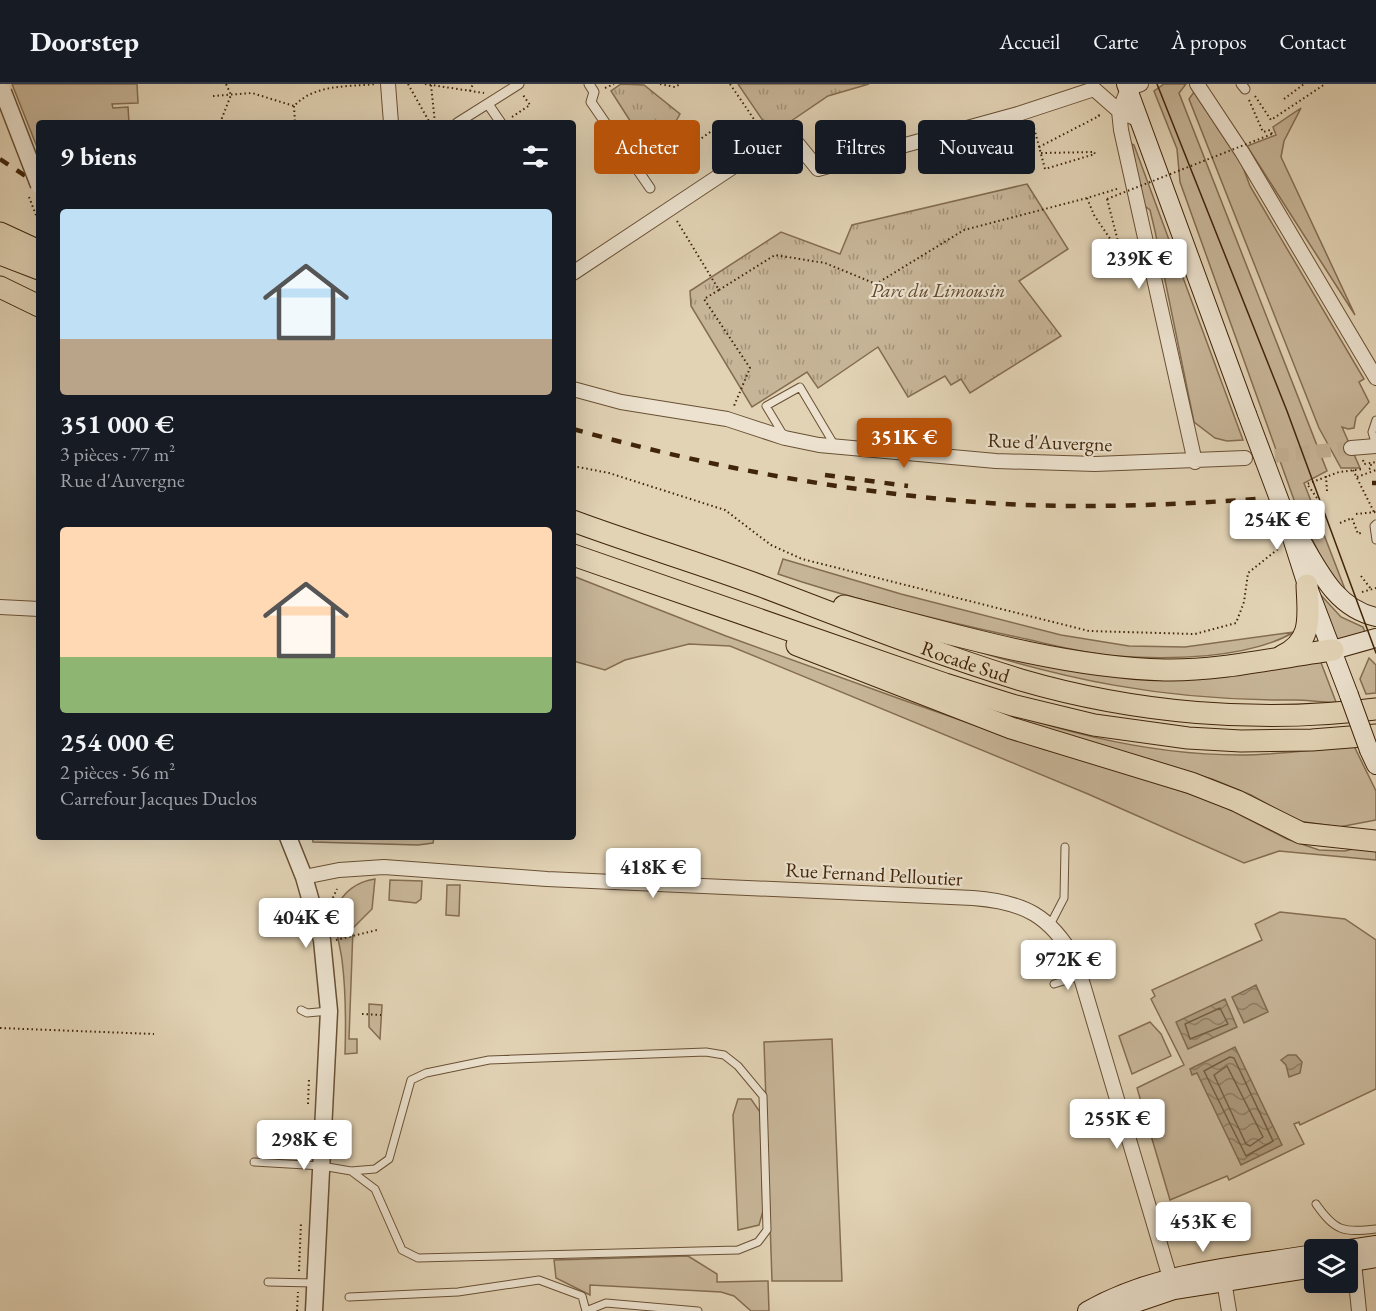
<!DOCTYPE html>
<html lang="fr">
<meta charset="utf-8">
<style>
:root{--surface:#171b24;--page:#242831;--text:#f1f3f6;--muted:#9ea1a6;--line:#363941;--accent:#b45309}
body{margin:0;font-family:"EB Garamond",serif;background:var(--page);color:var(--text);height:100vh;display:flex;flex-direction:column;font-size:22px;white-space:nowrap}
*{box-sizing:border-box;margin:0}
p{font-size:20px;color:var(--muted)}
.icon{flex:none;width:33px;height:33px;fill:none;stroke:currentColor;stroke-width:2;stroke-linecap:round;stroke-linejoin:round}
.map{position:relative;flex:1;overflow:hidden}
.sheet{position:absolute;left:36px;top:36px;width:540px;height:720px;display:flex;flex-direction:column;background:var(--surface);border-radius:6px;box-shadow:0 6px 24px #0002}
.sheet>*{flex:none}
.banner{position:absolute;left:594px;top:36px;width:570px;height:54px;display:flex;gap:12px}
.buttons{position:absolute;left:1304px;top:1155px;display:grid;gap:12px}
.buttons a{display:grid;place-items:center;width:54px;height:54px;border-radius:6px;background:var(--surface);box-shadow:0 6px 24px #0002;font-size:30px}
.price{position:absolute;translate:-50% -51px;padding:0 14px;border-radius:6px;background:#fff;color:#222;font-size:20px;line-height:39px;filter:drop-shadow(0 2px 3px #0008)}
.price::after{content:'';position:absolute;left:50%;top:36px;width:18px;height:14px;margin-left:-9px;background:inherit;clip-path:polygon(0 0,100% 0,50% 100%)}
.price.on{background:var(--accent);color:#fff}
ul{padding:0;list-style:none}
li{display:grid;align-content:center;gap:12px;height:318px;padding:0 24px}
li span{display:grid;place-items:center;height:186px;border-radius:6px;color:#555}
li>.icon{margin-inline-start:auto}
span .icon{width:108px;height:108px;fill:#fffc;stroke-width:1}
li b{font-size:26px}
h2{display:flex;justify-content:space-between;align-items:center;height:72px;padding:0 24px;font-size:26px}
.chip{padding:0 21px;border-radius:6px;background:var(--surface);box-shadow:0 6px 24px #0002;font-size:21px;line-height:54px}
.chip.on{background:var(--accent);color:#fff}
header{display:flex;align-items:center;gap:36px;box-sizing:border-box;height:84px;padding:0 30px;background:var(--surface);border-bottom:2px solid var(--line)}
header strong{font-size:28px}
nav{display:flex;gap:33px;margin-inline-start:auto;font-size:21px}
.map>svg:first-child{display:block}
.grass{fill:#c7b598;stroke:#846d50;stroke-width:1.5}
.park{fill:url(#park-tufts);stroke:#846d50;stroke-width:1.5}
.water{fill:url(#water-waves);stroke:#816a4d;stroke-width:1.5}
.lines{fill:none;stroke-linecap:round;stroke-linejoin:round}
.shore{stroke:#765e42;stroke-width:1.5}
.minor-tunnel{stroke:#c2b093;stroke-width:14;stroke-dasharray:14 7;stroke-linecap:butt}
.service-casing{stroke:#695034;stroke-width:9}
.pedestrian-casing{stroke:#695034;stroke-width:11}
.minor-casing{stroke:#695034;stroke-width:16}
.tertiary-casing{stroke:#695034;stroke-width:19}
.secondary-casing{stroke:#412509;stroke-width:20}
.trunk-casing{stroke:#412509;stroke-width:23}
.path{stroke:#412509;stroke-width:2;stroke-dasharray:1.5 3;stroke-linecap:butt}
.service{stroke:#ece2cf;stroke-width:7}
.pedestrian{stroke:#ece2cf;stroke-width:9}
.minor{stroke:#ece2cf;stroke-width:14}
.tertiary{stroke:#ece2cf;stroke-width:16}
.secondary{stroke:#ece2cf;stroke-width:18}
.trunk{stroke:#e2d3b5;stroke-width:21}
.tram{stroke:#412509;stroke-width:1.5}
.rail{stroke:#412509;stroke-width:4.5;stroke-dasharray:10 10;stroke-linecap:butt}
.tertiary-bridge-casing{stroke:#695034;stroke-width:19;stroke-linecap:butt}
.secondary-bridge-casing{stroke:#412509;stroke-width:20;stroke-linecap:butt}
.path-bridge{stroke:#412509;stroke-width:2;stroke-dasharray:1.5 3;stroke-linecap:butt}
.tertiary-bridge{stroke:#ece2cf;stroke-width:16}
.secondary-bridge{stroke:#ece2cf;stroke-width:18}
.labels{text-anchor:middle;stroke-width:4.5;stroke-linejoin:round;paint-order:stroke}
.park-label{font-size:20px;font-style:italic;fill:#62492d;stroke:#ece2cf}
.street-label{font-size:20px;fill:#412509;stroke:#ece2cf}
</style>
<header>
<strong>Doorstep</strong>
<nav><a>Accueil</a><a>Carte</a><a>À propos</a><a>Contact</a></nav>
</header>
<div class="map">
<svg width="1376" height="1227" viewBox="0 0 1376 1227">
<defs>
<pattern id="park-tufts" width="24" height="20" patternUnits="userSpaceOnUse" patternTransform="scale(1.5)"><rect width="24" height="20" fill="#c7b598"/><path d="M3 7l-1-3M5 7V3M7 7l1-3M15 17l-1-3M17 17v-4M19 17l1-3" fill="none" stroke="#a3937a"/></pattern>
<pattern id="water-waves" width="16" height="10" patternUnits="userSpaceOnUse" patternTransform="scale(1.5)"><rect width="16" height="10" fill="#ab987b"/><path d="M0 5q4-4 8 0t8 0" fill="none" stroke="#8d7c63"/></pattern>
</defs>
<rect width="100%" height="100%" fill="#e2d3b5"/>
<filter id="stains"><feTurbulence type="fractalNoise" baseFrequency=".00333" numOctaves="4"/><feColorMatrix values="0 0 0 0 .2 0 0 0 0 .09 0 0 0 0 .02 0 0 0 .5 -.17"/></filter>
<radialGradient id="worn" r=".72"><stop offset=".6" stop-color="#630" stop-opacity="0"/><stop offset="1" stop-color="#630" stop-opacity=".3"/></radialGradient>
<path class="grass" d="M 12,0 L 137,0 L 138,19 L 112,20 L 113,24 L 128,23 L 129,39 L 39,39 L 39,68 Z
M 1164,0 L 1186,0 L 1179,9 L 1327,387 L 1304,399 L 1348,513 L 1323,477 L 1298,427 L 1180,98 L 1177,65 L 1154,7 Z
M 1196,5 L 1241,78 L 1250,102 L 1364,295 L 1359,298 L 1369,318 L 1356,333 L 1354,344 L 1348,345 L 1342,343 L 1360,384 L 1341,384 L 1319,344 L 1189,15 Z
M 1301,24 L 1284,57 L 1281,73 L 1355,231 L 1247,62 L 1276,51 L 1273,43 Z
M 1132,60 L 1134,61 L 1243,356 L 1227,357 L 1215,354 L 1194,338 L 1155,147 L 1150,126 L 1142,120 Z
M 783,475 L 901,510 L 1061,551 L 1129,562 L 1185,563 L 1294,548 C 1249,575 1168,576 1115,572 C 1081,569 1046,559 1012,552 C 933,535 854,516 778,490 Z
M 573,492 L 726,552 L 903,616 L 1043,665 L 1125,688 L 1217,719 L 1287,755 L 1319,766 L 1345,767 L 1376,759 L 1376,776 L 1279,767 L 1244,779 L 1088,710 L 730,562 L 689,560 L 625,576 L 605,586 L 573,577 Z
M 1317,507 L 1341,533 L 1363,543 L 1366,551 L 1332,560 Z
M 941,556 L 1076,581 L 1320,576 L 1336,618 C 1322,619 1309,616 1295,616 C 1165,617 1063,596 941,556 Z
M 1369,574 L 1376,581 L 1376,609 L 1366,610 L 1360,595 Z
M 953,609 C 1045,644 1141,671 1241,671 C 1278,671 1316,665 1354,662 L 1376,707 L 1376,736 L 1339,743 L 1298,737 L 1251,711 L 1212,695 L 1043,647 Z
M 312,753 L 434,753 L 433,759 L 418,761 L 313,758 Z
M 375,795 L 372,825 L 353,844 L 349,955 L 357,955 L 357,969 L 345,970 C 346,938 346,907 342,876 C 340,860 333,841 337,825 C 341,808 359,797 375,795 Z
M 390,796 L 422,797 L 421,815 L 416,819 L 389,816 Z
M 447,801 L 460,801 L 459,832 L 446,831 Z
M 1280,828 L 1345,835 L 1376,856 L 1376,1005 L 1300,1041 L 1299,1038 L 1294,1040 L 1304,1060 L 1229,1096 L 1227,1092 L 1170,1116 L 1137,1004 L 1184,981 L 1151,915 L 1155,912 L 1152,906 L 1262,856 L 1255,840 Z
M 369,920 L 382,921 L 380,955 L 369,943 Z
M 1150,938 L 1161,950 L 1171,972 L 1132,990 L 1119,952 Z
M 832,955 L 842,1197 L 772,1197 L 764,958 Z
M 738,1015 L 751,1015 L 760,1028 L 763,1127 L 759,1141 L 738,1146 L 733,1031 Z
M 688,1172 L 717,1190 L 717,1198 L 768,1197 L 769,1227 L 751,1227 L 734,1212 L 721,1208 L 590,1201 L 590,1211 L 556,1194 L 554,1176 Z"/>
<path class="park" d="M 621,0 L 644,1 L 680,30 L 661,63 L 643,57 L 611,7 Z
M 738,0 L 869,0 L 828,12 L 772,50 Z
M 1027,100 L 1068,165 L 1019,197 L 1061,252 L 970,309 L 961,295 L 951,301 L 945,292 L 908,313 L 878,263 L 818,304 L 807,288 L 752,323 L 691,222 L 690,207 L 781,148 L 840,170 L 852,141 Z"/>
<path class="water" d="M 1256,901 L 1268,928 L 1244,939 L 1232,913 Z
M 1225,915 L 1237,943 L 1188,965 L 1176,938 Z
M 1235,963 L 1282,1061 L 1241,1081 L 1197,989 L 1192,991 L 1190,985 Z
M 1288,971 L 1296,971 L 1302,978 L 1300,989 L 1289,993 L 1286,981 L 1281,976 Z"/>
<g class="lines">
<path class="shore" d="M 1220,924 L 1228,940 L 1190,955 L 1185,940 Z
M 1230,973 L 1234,974 L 1273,1057 L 1246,1072 L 1204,987 Z
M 1227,982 L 1263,1053 L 1250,1062 L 1246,1060 L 1214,991 Z"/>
<path class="minor-tunnel" d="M 1254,374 L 1351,364"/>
<defs>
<path id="service" d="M 1376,336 L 1372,348 L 1376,362
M 784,352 L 766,322 L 800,303 L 835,362
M 1376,440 L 1374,442 L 1376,456
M 1050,841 L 1064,814 L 1065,763
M 1076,877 L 1094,867
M 1054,900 L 1080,892
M 301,926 L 307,929 L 329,927
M 254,1078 L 322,1082 L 351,1087 L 375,1085 L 389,1075 L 411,996 L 426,989 L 489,976 L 706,968 L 724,971 L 738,982 L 763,1012 L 767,1146 L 758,1158 L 738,1166 L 418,1174 L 402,1166 L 375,1105 L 351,1087
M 1316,1120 C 1335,1147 1343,1149 1376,1145
M 268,1198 L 314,1199
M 349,1213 L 458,1208 L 539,1196 L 582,1212 L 586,1227
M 586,1227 L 606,1219 L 698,1227"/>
<path id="pedestrian" d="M 589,0 L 594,8 L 591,18 L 650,104
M 1241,0 L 1245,5
M 488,20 L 501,39
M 457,39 L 519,0"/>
<path id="minor" d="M 388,0 L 391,39
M 1141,0 L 1128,5 L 1119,27 L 1121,46 L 1195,378
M 1197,0 L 1242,68 L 1376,294
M 573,189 L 787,47 L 818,85 L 1018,30 L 1094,5 L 1119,27 L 1141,37
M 573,305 L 621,318 L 727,335 L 785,354 L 819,361 L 996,377 L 1095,380 L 1245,374
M 1351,364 L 1376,362
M 0,523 L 39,525
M 304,793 L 339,786 L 384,783 L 547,795 L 973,814 C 1024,818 1050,831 1076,877 L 1173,1204
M 1353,1169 L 1359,1227
M 1224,1197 L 1229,1227"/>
<path id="tertiary" d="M 288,753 L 304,793 L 322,856 L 329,927 L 314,1227"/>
<path id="secondary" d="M 1126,0 L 1247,330
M 1282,423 L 1307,501 L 1349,611
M 1299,453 C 1319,486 1335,524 1376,533
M 1333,566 L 1376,554
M 1369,666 L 1376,681
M 1343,1166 L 1376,1161
M 1347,1179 L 1376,1174
M 1087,1227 C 1157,1187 1236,1183 1314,1170
M 1112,1227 L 1174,1206 L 1314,1184"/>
<g id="trunk">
<path d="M 0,149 L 39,167"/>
<path d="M 0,170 L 39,185"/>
<path d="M 0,203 L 39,222"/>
<path id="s1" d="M 573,437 C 635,460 699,479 761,502 C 848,535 933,569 1021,596 C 1134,629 1259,640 1376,625"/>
<path d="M 573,471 L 945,600 L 1012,621 L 1094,641 L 1188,654 L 1241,657 L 1312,656 L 1376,651"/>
<path d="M 844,522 C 944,548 1062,584 1165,586 C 1222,587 1277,573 1333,566"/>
<path d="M 797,561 L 1011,644 L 1191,699 L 1237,717 L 1301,749 L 1376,757"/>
<path d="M 1282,572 C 1314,557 1308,531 1307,501"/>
</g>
</defs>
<use href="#service" class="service-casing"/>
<use href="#pedestrian" class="pedestrian-casing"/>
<use href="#minor" class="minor-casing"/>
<use href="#tertiary" class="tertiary-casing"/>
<use href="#secondary" class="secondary-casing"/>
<use href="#trunk" class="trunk-casing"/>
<path class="path" d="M 408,0 L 430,39
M 425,0 L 484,9
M 660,0 L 675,3 L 680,0
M 730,0 L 762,47
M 431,1 L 435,39
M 605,4 L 614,0
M 470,7 L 473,0
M 213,12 L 252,9 L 294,22 C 315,0 346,3 376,0
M 1255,12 L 1271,36 L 1325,0
M 1284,15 L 1304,0
M 1249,16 L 1263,48 L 1270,46 L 1272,50
M 294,22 L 295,39
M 512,33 L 530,21 L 523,11
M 220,39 L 231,11 L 226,0
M 1033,40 L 1045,85 L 1095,70 L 1094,68
M 1019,46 L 1025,69
M 984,56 L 987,67
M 1039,63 L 1099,32 L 1098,28
M 943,67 L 946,78
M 1041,69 L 1094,68
M 901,79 L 904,90
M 654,88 L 720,41
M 1107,115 L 1120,165 L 1117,165 L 1094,131 L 1087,114 L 1120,104
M 677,137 L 719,206 L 704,215 L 750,284 L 734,322
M 719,206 L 775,171 L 825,179 L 876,200 L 964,146 L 1087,114
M 1363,376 L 1364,380 L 1376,378
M 573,382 L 609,389 L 725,426 L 771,461 L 802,475 L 1089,547 L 1195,550 L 1236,539 L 1244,518 L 1248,489 L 1278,465
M 1369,385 L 1371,384 L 1371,379
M 1353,386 L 1374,428
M 1357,393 L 1376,386
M 1317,414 L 1307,400 L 1339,388 L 1364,385
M 1356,430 L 1376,428
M 1340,439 L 1352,434 L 1358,450 L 1363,448
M 1361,492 L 1371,505
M 1362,508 L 1376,504
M 329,822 L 337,805
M 336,856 L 377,846
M 362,930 L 381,931
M 0,944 L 154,950
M 308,1020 L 309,995
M 299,1187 L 301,1139
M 297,1227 L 298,1208"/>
<use href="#service" class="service"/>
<use href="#pedestrian" class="pedestrian"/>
<use href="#minor" class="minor"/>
<use href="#tertiary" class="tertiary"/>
<use href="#secondary" class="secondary"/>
<use href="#trunk" class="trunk"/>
<path class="tram" d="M 1157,0 L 1287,327 L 1376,569"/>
<path class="rail" d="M 0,75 L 39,101
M 573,345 C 698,380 823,404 952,416 C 1053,426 1156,422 1256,415
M 825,391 L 908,402
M 1372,399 L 1376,399"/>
<defs>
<path id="tertiary-bridge" d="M 3,8 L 39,101"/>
<path id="secondary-bridge" d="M 1247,330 L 1282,423
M 1349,611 L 1369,666"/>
</defs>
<use href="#tertiary-bridge" class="tertiary-bridge-casing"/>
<use href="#secondary-bridge" class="secondary-bridge-casing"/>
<path class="path-bridge" d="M 29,113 L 39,139
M 1107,115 L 1272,50
M 1326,392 L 1327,407"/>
<use href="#tertiary-bridge" class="tertiary-bridge"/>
<use href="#secondary-bridge" class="secondary-bridge"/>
</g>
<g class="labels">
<g class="park-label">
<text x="938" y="213">Parc du Limousin</text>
</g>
<g class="street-label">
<text transform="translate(1050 358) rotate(2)" y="7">Rue d'Auvergne</text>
<text dy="7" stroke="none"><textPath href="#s1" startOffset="417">Rocade Sud</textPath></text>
<text transform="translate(874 790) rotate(3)" y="7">Rue Fernand Pelloutier</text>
</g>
</g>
<rect width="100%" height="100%" filter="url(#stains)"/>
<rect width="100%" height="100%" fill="url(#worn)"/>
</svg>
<div class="buttons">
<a><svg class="icon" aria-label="layers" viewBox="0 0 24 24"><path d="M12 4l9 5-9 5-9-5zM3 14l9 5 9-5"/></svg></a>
</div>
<b class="price" style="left:1139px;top:206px">239K €</b>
<b class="price on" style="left:904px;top:385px">351K €</b>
<b class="price" style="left:1277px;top:467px">254K €</b>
<b class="price" style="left:653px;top:815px">418K €</b>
<b class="price" style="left:306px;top:865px">404K €</b>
<b class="price" style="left:1068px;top:907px">972K €</b>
<b class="price" style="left:1117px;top:1066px">255K €</b>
<b class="price" style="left:304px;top:1087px">298K €</b>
<b class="price" style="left:1203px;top:1169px">453K €</b>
<div class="banner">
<a class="chip on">Acheter</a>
<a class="chip">Louer</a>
<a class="chip">Filtres</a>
<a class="chip">Nouveau</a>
</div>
<section class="sheet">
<h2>9 biens<svg class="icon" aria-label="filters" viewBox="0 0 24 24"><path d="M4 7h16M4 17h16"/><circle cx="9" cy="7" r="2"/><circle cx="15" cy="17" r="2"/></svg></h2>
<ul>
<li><span style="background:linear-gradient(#bfe0f5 70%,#b9a48a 0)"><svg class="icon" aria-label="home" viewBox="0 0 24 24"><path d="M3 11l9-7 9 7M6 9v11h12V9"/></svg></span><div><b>351 000 €</b><p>3 pièces · 77 m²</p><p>Rue d'Auvergne</p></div></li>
<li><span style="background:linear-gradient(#ffd9b3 70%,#8fb573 0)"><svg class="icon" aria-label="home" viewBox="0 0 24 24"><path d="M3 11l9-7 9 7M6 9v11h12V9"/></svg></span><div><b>254 000 €</b><p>2 pièces · 56 m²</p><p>Carrefour Jacques Duclos</p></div></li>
</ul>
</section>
</div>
